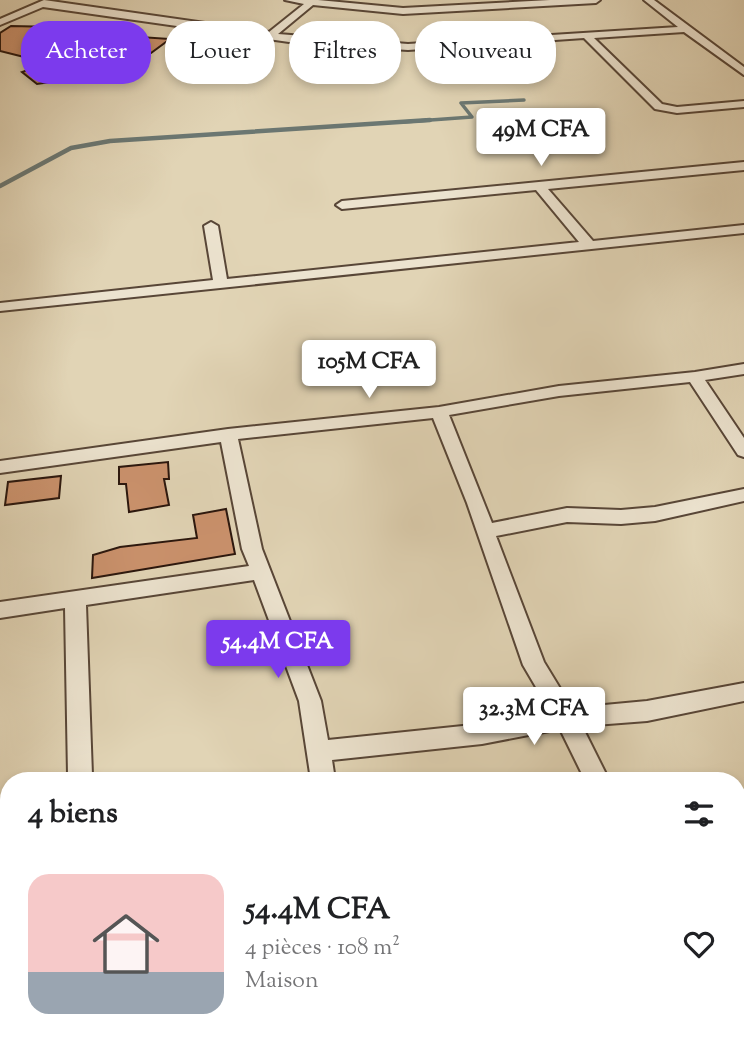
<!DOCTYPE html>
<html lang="fr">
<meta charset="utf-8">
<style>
:root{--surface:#fff;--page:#f6f6f6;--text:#202124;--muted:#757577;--line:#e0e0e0;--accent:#7c3aed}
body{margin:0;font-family:"Sorts Mill Goudy",serif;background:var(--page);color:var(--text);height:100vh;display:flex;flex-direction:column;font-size:26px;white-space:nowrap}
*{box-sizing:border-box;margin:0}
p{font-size:23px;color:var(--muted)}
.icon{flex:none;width:38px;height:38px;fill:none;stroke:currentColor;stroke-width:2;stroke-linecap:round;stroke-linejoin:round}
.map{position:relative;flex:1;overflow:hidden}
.side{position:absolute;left:0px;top:772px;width:746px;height:275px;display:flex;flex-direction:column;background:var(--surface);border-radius:28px 28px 0 0;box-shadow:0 4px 10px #0003}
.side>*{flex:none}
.banner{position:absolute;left:21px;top:21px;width:704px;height:63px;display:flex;gap:14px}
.price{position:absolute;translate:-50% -60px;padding:0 16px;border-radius:7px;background:#fff;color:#222;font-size:23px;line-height:46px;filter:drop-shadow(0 2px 4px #0008)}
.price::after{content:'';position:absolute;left:50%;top:42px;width:21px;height:16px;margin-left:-10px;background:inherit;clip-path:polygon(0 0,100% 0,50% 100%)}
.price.active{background:var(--accent);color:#fff}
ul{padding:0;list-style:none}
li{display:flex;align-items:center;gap:21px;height:175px;padding:0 28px}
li+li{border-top:2px solid var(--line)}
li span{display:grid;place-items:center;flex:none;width:196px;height:140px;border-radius:21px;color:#555}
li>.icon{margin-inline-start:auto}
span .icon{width:84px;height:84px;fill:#fffc;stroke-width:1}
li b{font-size:30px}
h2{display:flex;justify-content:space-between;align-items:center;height:84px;padding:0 28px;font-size:30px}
.chip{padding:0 24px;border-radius:28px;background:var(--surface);box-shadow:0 4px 10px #0003;font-size:24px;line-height:63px}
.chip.active{background:var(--accent);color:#fff}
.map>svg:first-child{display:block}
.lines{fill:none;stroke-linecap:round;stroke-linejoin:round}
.stream-far1{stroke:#6b7772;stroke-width:3.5}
.stream{stroke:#6b7772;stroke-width:4.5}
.building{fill:#cb926d;stroke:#2a160d;stroke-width:2}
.street-casing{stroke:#584637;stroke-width:4}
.street{fill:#ece3cf;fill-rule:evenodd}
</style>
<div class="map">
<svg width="744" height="1046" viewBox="0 0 744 1046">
<rect width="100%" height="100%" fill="#e1d4b5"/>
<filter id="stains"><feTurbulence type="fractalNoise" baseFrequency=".00286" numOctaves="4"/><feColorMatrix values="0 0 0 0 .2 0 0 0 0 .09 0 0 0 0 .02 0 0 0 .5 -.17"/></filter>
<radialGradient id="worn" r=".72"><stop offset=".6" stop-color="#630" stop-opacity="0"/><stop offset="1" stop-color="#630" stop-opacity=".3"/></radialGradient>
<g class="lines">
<path class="stream-far1" d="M 403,122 L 472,117 L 461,103 L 524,100"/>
<path class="stream" d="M 0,186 L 71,148 L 110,141 L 430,120"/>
</g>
<path class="building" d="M 11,26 L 56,27 L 34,43 L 100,63 L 97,71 L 100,75 L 37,84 L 22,72 L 48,63 L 0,51 L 0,33 Z
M 125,36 L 170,39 L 151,53 L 133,53 L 124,62 L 93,60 Z
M 168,462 L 169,479 L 164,479 L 169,505 L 129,512 L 126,484 L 119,484 L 119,467 Z
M 61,476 L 59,498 L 5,505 L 8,482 Z
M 226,509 L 235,554 L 92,578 L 93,555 L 120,547 L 197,538 L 193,515 Z"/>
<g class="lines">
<defs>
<path id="street" d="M 44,0 L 269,32 L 304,4 L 285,0 L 318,0 L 403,8 L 550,0 L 600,0 L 596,3 L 403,14 L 313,5 L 278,34 L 408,44 L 678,27 L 644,0 L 654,0 L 744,67 L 744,75 L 684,32 L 594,38 L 662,104 L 677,107 L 744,101 L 744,107 L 677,113 L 655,109 L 584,38 L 408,50 L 296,43 L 43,7 L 0,25 L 0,19 Z
M 744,162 L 744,170 L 548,189 L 593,241 L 744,225 L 744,233 L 0,311 L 0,303 L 213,280 L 204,226 L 211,222 L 218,226 L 227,279 L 579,242 L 536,190 L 342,209 L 336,205 L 342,201 Z
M 744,364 L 744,374 L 705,380 L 744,438 L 744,457 L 738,455 L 690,382 L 559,396 L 449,415 L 492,523 L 567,508 L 621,510 L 655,507 L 744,489 L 744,501 L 655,521 L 621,524 L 567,522 L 496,536 L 544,662 L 572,708 L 647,701 L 744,683 L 744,701 L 647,721 L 582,726 L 609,780 L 585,780 L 560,729 L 482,744 L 332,760 L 335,780 L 311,780 L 299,701 L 254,580 L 86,605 L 92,775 L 90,780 L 70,780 L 68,775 L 65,608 L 0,618 L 0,602 L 249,566 L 242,549 L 221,442 L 0,473 L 0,461 L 228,429 L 439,407 L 559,386 L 695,372 ZM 433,418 L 467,503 L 523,665 L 550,711 L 482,724 L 328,740 L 321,701 L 262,549 L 238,439 Z
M 283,1038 L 319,1038 L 315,1046 L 279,1046 Z
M 692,1038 L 722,1038 L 725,1046 L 695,1046 Z"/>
</defs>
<use href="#street" class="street-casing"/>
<use href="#street" class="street"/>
</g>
<rect width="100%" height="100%" filter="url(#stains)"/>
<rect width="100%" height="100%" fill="url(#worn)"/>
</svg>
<b class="price" style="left:541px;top:168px">49M CFA</b>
<b class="price" style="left:369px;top:400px">105M CFA</b>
<b class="price active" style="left:278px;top:680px">54.4M CFA</b>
<b class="price" style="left:534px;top:747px">32.3M CFA</b>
<div class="banner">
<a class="chip active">Acheter</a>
<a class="chip">Louer</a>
<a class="chip">Filtres</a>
<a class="chip">Nouveau</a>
</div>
<section class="side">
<h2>4 biens<svg class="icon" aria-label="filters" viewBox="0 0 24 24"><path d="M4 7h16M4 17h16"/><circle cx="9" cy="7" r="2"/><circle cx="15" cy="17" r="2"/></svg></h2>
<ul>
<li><span style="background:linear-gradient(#f6c9c9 70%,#9aa5b1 0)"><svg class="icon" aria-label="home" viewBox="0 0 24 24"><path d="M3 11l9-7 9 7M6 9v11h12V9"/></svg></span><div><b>54.4M CFA</b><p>4 pièces · 108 m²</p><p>Maison</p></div><svg class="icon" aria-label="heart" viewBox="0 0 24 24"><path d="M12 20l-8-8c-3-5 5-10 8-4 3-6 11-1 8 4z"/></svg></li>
</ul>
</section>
</div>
